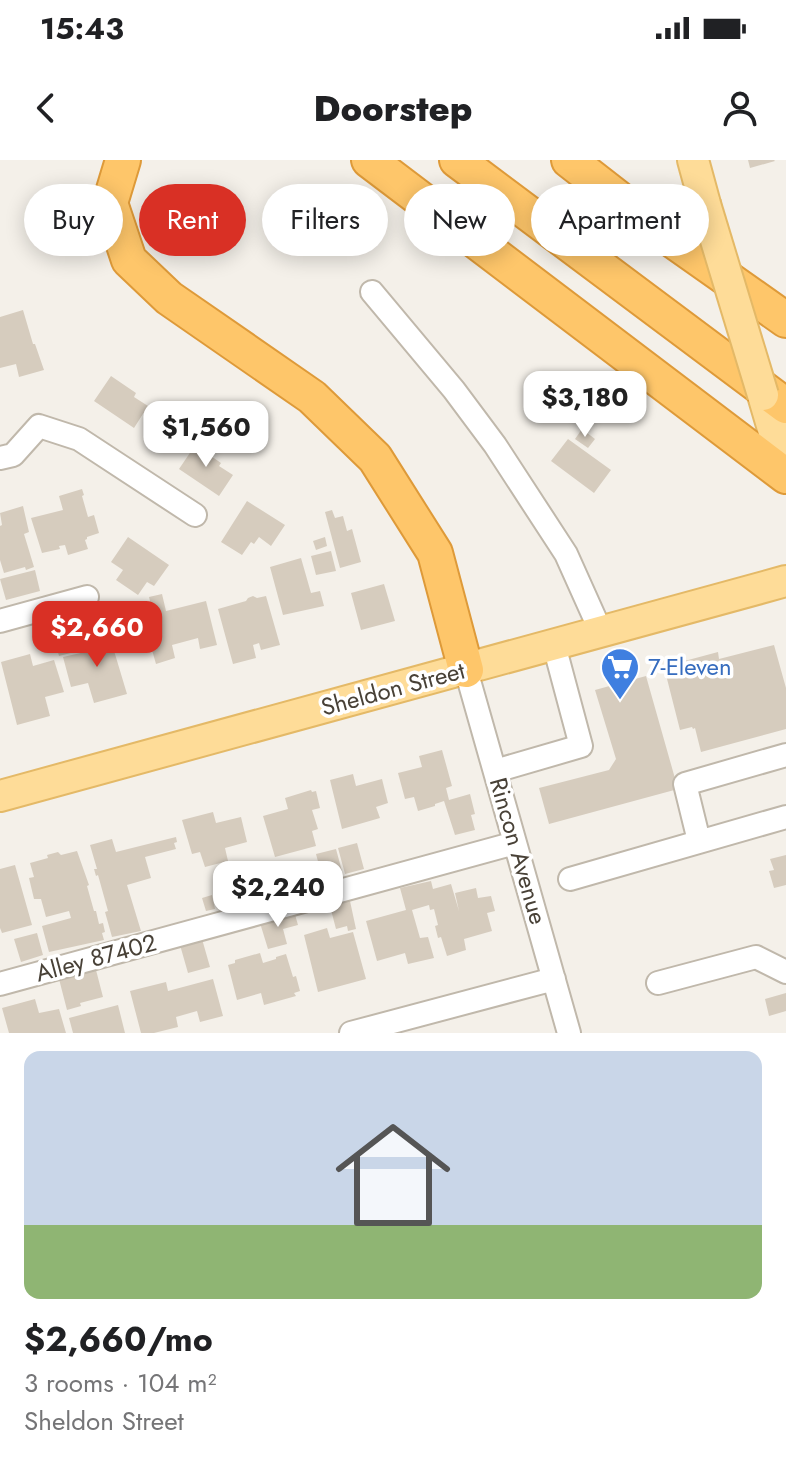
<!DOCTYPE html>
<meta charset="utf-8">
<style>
:root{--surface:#fff;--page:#f6f6f6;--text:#202124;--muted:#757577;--line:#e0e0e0;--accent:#d93025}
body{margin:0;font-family:Jost,sans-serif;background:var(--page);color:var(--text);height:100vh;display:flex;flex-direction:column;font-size:30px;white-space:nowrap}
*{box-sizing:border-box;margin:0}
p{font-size:26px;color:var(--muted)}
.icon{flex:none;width:44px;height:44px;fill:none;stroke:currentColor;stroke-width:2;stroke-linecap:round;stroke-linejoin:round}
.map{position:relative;height:873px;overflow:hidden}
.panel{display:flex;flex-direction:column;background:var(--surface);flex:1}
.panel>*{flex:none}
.guide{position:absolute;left:24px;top:24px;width:738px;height:72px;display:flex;gap:16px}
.price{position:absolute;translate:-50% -68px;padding:0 18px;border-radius:16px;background:#fff;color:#222;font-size:26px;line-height:52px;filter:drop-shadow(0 2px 4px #0008)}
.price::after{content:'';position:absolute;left:50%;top:48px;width:24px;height:18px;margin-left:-12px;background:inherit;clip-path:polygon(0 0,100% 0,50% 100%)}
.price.selected{background:var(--accent);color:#fff}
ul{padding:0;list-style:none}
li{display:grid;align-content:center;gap:16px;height:424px;padding:0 24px}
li+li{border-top:2px solid var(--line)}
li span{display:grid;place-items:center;height:248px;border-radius:16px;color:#555}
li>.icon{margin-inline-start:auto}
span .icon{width:144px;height:144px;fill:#fffc;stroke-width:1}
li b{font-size:34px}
.tag{padding:0 28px;border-radius:36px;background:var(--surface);box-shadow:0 4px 20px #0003;font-size:28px;line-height:72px}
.tag.selected{background:var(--accent);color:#fff}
.status{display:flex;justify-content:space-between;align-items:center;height:56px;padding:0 40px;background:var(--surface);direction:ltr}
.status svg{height:22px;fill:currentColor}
header{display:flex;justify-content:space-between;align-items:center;height:104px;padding:0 24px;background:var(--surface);font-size:36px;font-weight:800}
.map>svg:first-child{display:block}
.building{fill:#d6ccbe}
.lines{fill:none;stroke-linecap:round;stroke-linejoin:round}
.minor-casing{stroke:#c0b8ab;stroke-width:26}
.major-casing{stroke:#e4b967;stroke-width:34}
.highway-casing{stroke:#de9a39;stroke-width:38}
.minor{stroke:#fff;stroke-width:22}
.major{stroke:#fedc98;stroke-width:30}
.highway{stroke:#fec66a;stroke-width:34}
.major-bridge-casing{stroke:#e4b967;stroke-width:34;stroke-linecap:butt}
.major-bridge{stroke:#fedc98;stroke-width:30}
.labels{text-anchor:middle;stroke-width:7;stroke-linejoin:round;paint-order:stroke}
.shop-label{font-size:24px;fill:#366cbe;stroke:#fff;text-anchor:start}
.street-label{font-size:24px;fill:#484137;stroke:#fff}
</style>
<div class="status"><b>15:43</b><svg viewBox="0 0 49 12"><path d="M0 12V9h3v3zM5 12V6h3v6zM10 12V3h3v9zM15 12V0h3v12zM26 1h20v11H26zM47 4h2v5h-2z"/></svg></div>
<header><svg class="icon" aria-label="back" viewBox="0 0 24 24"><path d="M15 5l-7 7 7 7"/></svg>Doorstep<svg class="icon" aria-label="person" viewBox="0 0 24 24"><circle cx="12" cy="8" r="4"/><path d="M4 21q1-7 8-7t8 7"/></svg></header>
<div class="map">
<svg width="786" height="873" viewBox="0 0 786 873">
<rect width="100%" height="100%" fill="#f4f0e9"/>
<path class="building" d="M 748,0 L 774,0 L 775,1 L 750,8 Z
M 23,150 L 33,184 L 35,184 L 44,210 L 19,217 L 16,204 L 0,208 L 0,157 Z
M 111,216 L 136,233 L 134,237 L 148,246 L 134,268 L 94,241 Z
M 582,269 L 595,279 L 588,288 L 575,279 Z
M 568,279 L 611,310 L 594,333 L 551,301 Z
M 198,281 L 211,290 L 208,294 L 221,303 L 219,306 L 233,315 L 219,336 L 179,309 Z
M 82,329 L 84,335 L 82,336 L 88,357 L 94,355 L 99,373 L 87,377 L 87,379 L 85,380 L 88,389 L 68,395 L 65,385 L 59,386 L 60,389 L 42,393 L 31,358 L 63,350 L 59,336 Z
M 247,341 L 285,365 L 271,386 L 259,377 L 254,384 L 251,382 L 242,395 L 221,382 Z
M 23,346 L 29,372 L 24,374 L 34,407 L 26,410 L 25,407 L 4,413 L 0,400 L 0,366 L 2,365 L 0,353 Z
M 332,350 L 335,358 L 343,356 L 347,371 L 352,369 L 361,402 L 340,408 L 325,352 Z
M 128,377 L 169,405 L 154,426 L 147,422 L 138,435 L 116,420 L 123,410 L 111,402 Z
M 325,377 L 327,386 L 316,390 L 313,381 Z
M 331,391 L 336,411 L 316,415 L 311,396 Z
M 301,398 L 311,433 L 320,431 L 324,446 L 283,455 L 270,407 Z
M 35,410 L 40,431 L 6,440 L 0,419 Z
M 384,424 L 395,461 L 361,470 L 351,433 Z
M 162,434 L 166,451 L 206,441 L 217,485 L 200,489 L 198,478 L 172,485 L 175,498 L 156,504 L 152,490 L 150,491 L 140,452 L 152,449 L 149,437 Z
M 253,436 L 257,438 L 266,436 L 280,485 L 261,490 L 259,483 L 253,485 L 256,498 L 233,504 L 218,449 L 246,441 L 248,438 Z
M 72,453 L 82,490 L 59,496 L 49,459 Z
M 109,474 L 127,534 L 94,543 L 88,523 L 71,527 L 63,497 L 85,492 L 83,481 Z
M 774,485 L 786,528 L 786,569 L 701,592 L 695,568 L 693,569 L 692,567 L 680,570 L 665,511 L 678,507 L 677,503 L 718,492 L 719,499 Z
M 30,494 L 33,506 L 54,500 L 64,532 L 45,537 L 50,556 L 17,565 L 1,502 Z
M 646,516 L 678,629 L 549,664 L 539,628 L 609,610 L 616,599 L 595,530 Z
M 442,590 L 452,626 L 446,628 L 449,640 L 470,634 L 475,654 L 471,655 L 475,670 L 455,675 L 444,641 L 435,644 L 435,646 L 418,651 L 414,637 L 405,639 L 398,613 L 422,607 L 419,596 Z
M 353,614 L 356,626 L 382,619 L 388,643 L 376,647 L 380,658 L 342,669 L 330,620 Z
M 311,630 L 312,632 L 316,631 L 320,648 L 312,650 L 318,669 L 312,671 L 316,686 L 275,697 L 263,656 L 288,649 L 285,638 Z
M 213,652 L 216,663 L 241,657 L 247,682 L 225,688 L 228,701 L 205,707 L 200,692 L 192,694 L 182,660 Z
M 176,677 L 177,682 L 174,683 L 176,689 L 145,697 L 151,718 L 127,725 L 141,771 L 112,777 L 105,752 L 108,751 L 98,715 L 96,716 L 94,709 L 97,709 L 90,685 L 112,679 L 116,692 Z
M 357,683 L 364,709 L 345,714 L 338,688 Z
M 336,689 L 343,715 L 323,720 L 316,694 Z
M 77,691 L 89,725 L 87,726 L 94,751 L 96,751 L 99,764 L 103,763 L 105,772 L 102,773 L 104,780 L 49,792 L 42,766 L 71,758 L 69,751 L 46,757 L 41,739 L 34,739 L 29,718 L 34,717 L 30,703 L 48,698 L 47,695 L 58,692 L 61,695 Z
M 786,695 L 786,725 L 774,728 L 769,711 L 774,710 L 770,699 Z
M 15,705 L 32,765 L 2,773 L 0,768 L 0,709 Z
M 265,708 L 272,733 L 270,734 L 271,738 L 263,741 L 262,736 L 253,739 L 246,713 Z
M 431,721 L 433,729 L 451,724 L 459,751 L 455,733 L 476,728 L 478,738 L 491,736 L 495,751 L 487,753 L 492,771 L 464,779 L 466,790 L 447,796 L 441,777 L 438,778 L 435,766 L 438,765 L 434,749 L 430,750 L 429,745 L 412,750 L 420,778 L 428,777 L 434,798 L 408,804 L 405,793 L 377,801 L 366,761 L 406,750 L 400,728 Z
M 212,735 L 215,749 L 206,751 L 202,738 Z
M 350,741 L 356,769 L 348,771 L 347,766 L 336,769 L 330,746 Z
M 294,751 L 298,765 L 283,769 L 287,784 L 268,789 L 260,763 Z
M 327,768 L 330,778 L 353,772 L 366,819 L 318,832 L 304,775 Z
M 37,773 L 43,795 L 21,802 L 14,779 Z
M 202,779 L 210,807 L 188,813 L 180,785 Z
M 260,793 L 263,803 L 276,799 L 276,797 L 286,794 L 293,817 L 296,816 L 300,831 L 294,833 L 296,836 L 264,845 L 261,833 L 237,840 L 228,805 L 235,803 L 235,800 Z
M 96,810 L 103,837 L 80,843 L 81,846 L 67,850 L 59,819 Z
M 213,819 L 223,856 L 200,862 L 197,851 L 176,857 L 178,867 L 154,873 L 141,873 L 130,831 L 166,822 L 168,831 Z
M 786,833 L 786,851 L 769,856 L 765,839 Z
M 35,839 L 39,853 L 59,849 L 66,873 L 9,873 L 2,848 Z
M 118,845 L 125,873 L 73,873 L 69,858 Z"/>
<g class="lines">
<defs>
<path id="minor" d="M 372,132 L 454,230 L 495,285 L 566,394 L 601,472
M 0,298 L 13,295 L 39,266 L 79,279 L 195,355
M 0,461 L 87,437
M 466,510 L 569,873
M 495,611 L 581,586 L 554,485
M 699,681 L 685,624 L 786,595
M 570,719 L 786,657
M 658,823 L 756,797 L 786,812
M 0,824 L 515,683
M 351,873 L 554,819"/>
<path id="major" d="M 693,0 L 705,44
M 763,235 L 786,313
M 0,636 L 786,421"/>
<path id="highway" d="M 123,0 L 110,43 L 129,100 L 169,138 L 312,237 L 375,298 L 435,393 L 466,510
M 369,0 L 786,316
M 457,0 L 786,246
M 569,0 L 664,74 L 786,160"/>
</defs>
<use href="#minor" class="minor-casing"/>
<use href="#major" class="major-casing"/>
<use href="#highway" class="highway-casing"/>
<use href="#minor" class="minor"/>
<use href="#major" class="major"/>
<use href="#highway" class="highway"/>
<defs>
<path id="major-bridge" d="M 705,44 L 763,235"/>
</defs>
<use href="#major-bridge" class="major-bridge-casing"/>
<use href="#major-bridge" class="major-bridge"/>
</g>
<defs>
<symbol id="supermarket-pin" viewBox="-11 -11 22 30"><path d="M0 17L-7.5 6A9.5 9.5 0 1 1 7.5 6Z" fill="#3f7fe0" stroke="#fff"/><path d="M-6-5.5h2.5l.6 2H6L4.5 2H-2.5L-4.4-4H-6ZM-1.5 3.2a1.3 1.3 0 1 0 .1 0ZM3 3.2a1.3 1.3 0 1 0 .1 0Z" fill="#fff"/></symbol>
</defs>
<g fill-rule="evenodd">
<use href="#supermarket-pin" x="598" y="485" width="44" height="60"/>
</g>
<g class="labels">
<g class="shop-label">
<text x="648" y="515">7-Eleven</text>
</g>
<g class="street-label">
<text transform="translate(393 529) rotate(-15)" y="8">Sheldon Street</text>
<text transform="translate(518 691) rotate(74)" y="8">Rincon Avenue</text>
<text transform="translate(96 798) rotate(-15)" y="8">Alley 87402</text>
</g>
</g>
</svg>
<b class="price" style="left:585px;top:279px">$3,180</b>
<b class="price" style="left:206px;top:309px">$1,560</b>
<b class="price selected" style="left:97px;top:509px">$2,660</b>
<b class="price" style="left:278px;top:769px">$2,240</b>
<div class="guide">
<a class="tag">Buy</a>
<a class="tag selected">Rent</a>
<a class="tag">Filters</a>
<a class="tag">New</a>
<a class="tag">Apartment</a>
</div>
</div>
<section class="panel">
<ul>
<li><span style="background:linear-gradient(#c9d6e8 70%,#8fb573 0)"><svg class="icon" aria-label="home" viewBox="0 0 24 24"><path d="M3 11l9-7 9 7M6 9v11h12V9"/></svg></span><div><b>$2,660/mo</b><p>3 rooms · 104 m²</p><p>Sheldon Street</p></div></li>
</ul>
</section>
